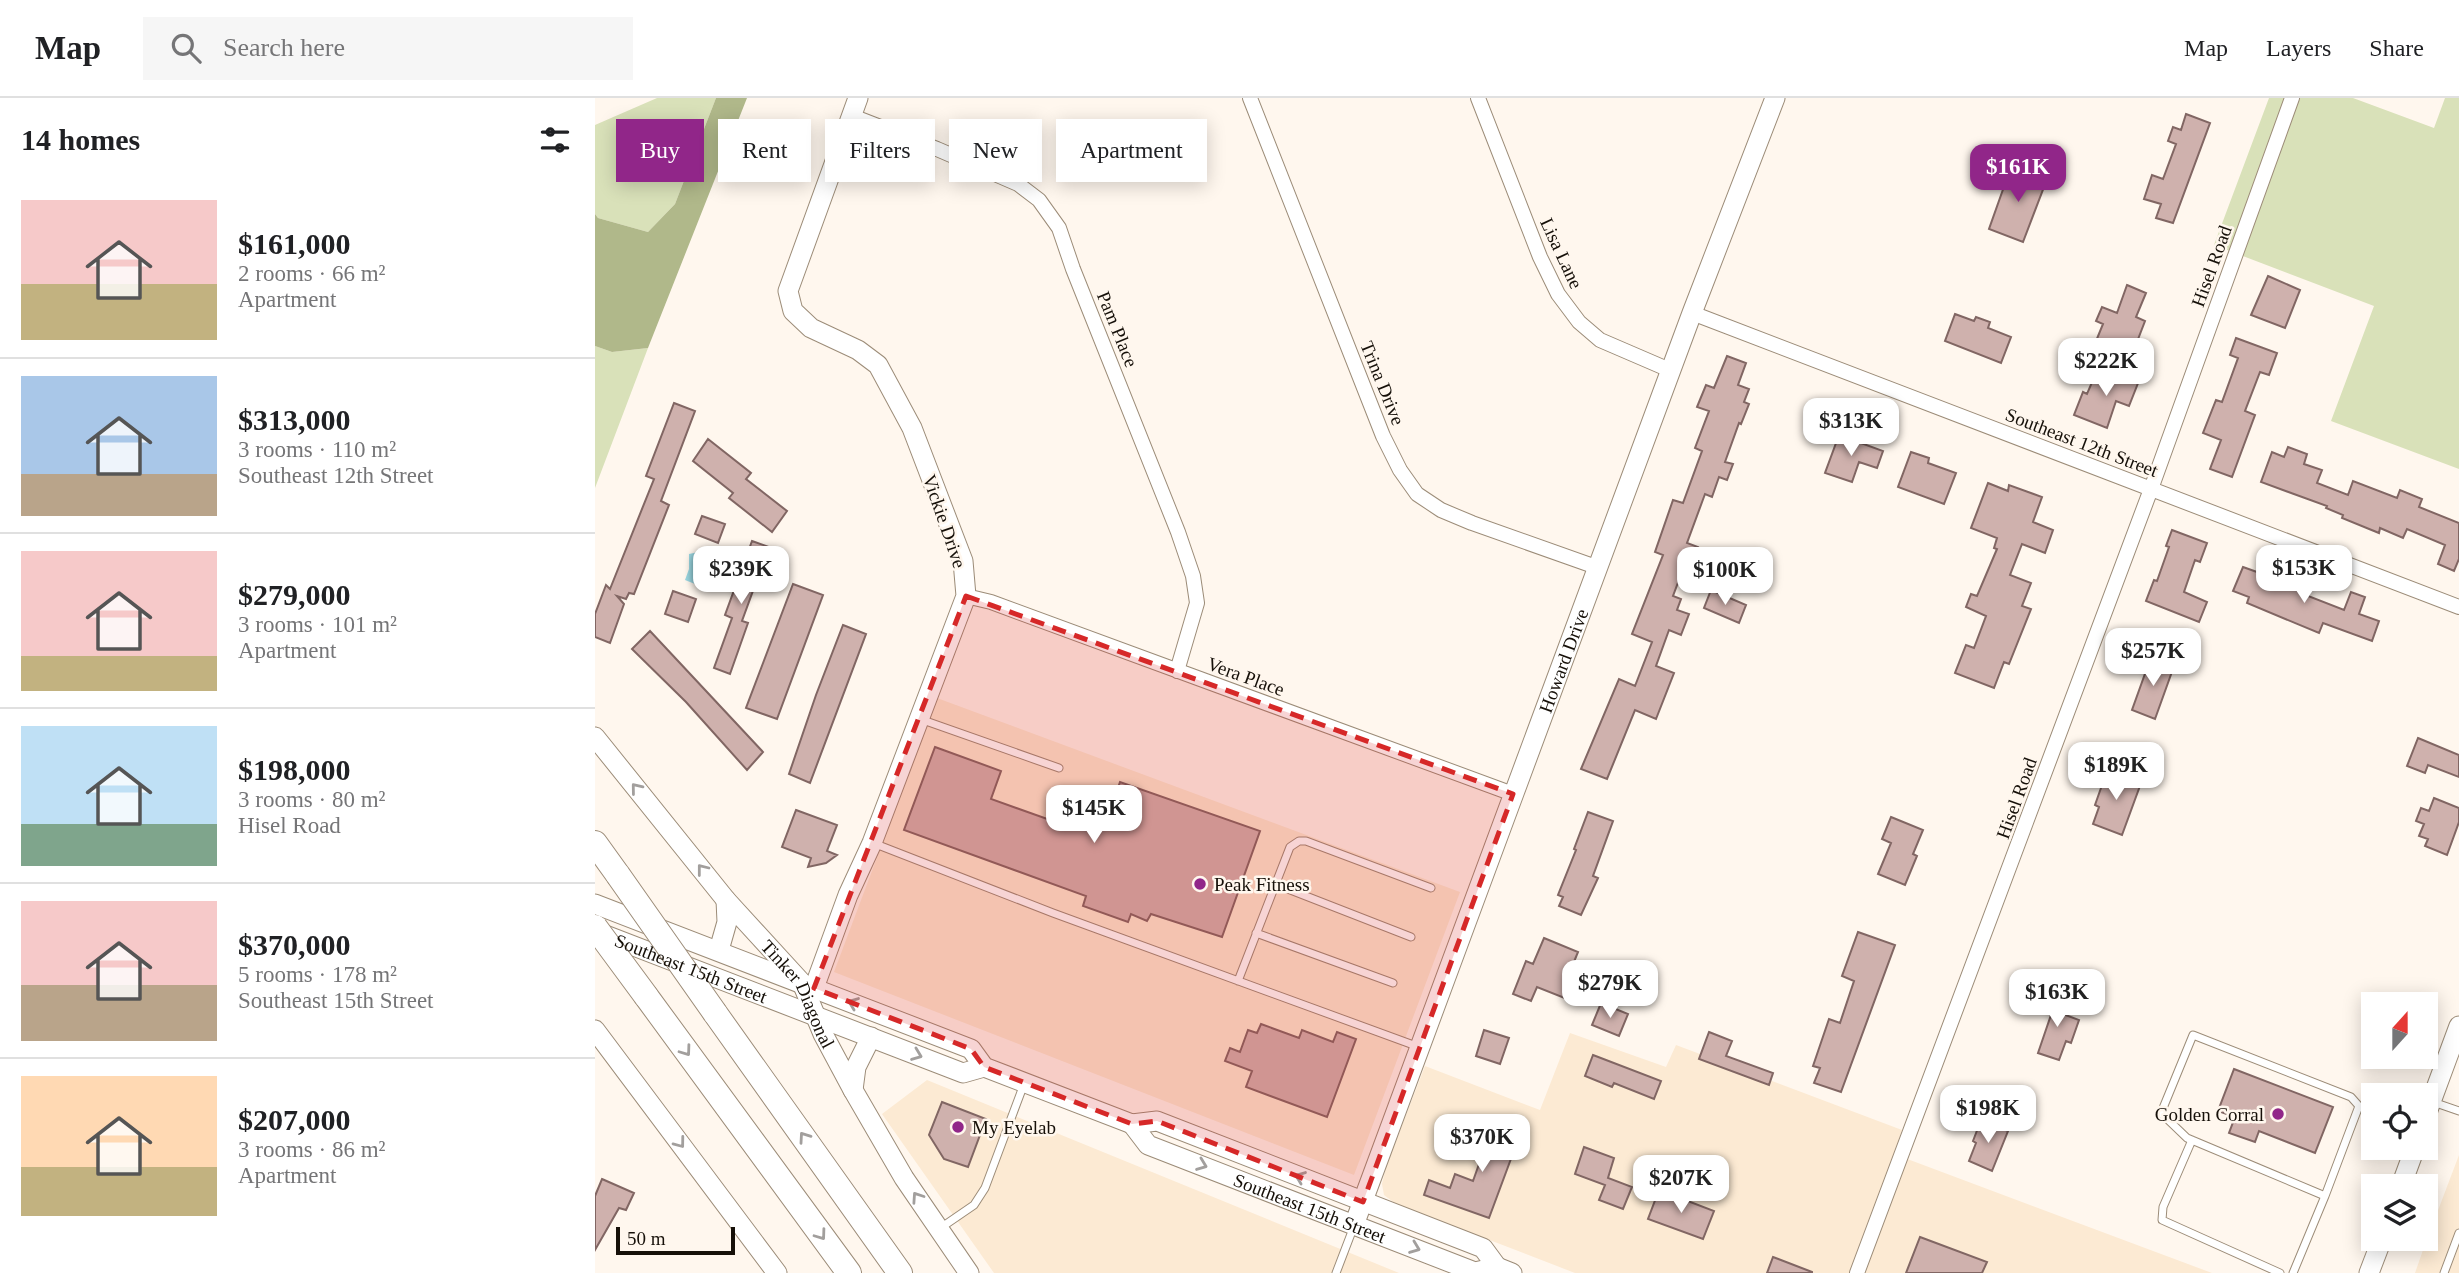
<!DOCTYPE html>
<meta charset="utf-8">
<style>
:root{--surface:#fff;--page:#f6f6f6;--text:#202124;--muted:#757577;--line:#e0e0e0;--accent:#912689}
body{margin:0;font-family:"Times New Roman",serif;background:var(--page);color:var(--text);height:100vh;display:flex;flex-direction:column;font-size:26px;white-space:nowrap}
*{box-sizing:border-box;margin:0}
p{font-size:23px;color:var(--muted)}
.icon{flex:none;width:38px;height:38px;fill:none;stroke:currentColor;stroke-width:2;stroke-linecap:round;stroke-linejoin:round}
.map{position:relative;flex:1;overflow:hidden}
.drawer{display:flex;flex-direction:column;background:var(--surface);width:595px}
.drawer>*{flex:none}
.banner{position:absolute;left:21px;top:21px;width:665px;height:63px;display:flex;gap:14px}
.needle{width:46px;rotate:21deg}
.controls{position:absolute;left:1766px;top:894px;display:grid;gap:14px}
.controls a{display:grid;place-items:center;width:77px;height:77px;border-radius:0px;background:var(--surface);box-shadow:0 4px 18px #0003;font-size:35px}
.scale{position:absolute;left:21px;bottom:18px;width:119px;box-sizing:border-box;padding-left:7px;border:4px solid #161009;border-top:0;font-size:19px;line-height:24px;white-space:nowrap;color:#161009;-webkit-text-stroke:5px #fff7ee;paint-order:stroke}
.price{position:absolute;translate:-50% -60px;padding:0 16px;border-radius:14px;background:#fff;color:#222;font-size:23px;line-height:46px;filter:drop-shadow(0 2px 4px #0008)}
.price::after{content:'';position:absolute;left:50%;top:42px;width:21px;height:16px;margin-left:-10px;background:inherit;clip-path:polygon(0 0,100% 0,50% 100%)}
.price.active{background:var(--accent);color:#fff}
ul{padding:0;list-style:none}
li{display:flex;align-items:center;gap:21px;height:175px;padding:0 21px}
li+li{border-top:2px solid var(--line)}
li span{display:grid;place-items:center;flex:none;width:196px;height:140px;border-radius:0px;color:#555}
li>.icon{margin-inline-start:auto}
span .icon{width:84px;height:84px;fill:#fffc;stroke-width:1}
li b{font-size:30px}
h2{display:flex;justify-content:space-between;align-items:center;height:84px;padding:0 21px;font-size:30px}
.pill{padding:0 24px;border-radius:0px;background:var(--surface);box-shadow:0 4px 18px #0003;font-size:24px;line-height:63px}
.pill.active{background:var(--accent);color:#fff}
header{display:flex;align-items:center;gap:42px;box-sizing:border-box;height:98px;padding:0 35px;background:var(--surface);border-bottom:2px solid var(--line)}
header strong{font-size:33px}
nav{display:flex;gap:38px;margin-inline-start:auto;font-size:24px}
.search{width:490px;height:63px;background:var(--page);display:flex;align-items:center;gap:18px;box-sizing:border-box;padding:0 24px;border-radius:0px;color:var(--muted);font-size:26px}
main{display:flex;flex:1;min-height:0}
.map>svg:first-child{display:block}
.built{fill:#fcead3}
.green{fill:#d9e1b9}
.forest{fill:#b0b88a}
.water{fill:#9ad6e0}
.building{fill:#cfb1ad;stroke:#816663;stroke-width:2}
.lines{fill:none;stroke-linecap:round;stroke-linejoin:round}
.lane-casing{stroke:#9c8c78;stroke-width:9}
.street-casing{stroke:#9c8c78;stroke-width:16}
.secondary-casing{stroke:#9c8c78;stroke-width:21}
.highway-casing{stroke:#9c8c78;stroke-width:26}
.lane{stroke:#fff;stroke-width:7}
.street{stroke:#fff;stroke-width:14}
.secondary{stroke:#fff;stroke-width:19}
.highway{stroke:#fff;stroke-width:24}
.highway-bridge-casing{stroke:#9c8c78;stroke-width:26;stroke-linecap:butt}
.highway-bridge{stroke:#fff;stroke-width:24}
.oneway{stroke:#a29f9d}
.marked{fill:#d62828;fill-opacity:0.2;stroke:#d62828;stroke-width:5;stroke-dasharray:14 9;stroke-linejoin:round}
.poi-dot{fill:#912689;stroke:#fff7ee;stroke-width:2.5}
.labels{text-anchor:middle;stroke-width:5;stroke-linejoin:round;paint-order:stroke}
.street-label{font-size:19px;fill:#161009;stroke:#fff7ee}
.poi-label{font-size:19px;fill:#161009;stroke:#fff7ee;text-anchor:start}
</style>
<header>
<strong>Map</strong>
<div class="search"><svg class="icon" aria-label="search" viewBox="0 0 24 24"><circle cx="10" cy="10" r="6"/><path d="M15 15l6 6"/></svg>Search here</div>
<nav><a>Map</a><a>Layers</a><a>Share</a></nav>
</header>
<main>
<section class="drawer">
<h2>14 homes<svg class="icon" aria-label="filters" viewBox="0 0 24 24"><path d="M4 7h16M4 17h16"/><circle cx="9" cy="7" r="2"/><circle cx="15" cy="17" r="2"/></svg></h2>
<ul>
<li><span style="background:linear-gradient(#f6c9c9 60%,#c2b280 0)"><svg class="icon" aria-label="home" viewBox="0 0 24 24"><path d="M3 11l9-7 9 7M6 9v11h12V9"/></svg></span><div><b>$161,000</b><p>2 rooms · 66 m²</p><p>Apartment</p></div></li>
<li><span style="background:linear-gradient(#a9c7e8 70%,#b9a48a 0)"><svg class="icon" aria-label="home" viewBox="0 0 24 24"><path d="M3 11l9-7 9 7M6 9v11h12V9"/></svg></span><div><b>$313,000</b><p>3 rooms · 110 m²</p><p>Southeast 12th Street</p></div></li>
<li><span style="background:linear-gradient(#f6c9c9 75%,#c2b280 0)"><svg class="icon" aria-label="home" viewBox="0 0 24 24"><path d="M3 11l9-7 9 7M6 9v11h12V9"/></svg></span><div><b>$279,000</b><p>3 rooms · 101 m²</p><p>Apartment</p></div></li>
<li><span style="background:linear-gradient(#bfe0f5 70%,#7fa58c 0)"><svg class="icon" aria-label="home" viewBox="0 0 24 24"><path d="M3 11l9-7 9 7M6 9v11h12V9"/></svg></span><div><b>$198,000</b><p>3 rooms · 80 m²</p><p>Hisel Road</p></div></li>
<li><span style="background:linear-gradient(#f6c9c9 60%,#b9a48a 0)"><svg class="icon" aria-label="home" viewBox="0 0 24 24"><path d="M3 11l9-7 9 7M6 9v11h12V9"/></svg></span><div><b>$370,000</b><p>5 rooms · 178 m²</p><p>Southeast 15th Street</p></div></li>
<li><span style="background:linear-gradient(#ffd9b3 65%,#c2b280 0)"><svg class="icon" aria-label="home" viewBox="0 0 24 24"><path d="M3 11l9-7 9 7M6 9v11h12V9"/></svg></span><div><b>$207,000</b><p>3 rooms · 86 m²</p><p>Apartment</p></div></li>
</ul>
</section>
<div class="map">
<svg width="1864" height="1175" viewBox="0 0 1864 1175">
<rect width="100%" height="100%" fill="#fff7ee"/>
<path class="built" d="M 342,600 L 865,794 L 759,1077 L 239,874 Z
M 975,935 L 1071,969 L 1081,947 L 1307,1032 L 1299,1056 L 1617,1175 L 980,1175 L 801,1106 L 789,1097 L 787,1086 L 791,1069 L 830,968 L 945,1012 Z
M 332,982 L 804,1175 L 399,1175 L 287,1016 Z
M 1864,1057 L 1864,1175 L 1820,1175 L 1828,1152 Z"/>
<path class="green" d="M 62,0 L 121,0 L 80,106 L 53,134 L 3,120 L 0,116 L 0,27 Z
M 1674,0 L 1758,0 L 1839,30 L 1850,0 L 1864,0 L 1864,371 L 1736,323 L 1779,208 L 1619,147 Z
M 0,248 L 17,254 L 53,250 L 0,390 Z"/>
<path class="forest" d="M 121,0 L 152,0 L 53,250 L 17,254 L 0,248 L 0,116 L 3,120 L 53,134 L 80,106 Z"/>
<path class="water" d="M 108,453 L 110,475 L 105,488 L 90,482 L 94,471 L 94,456 Z"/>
<path class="building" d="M 1591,16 L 1615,25 L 1578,125 L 1561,120 L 1566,106 L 1549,101 L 1557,77 L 1568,81 L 1581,46 L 1573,43 L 1578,29 L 1586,32 Z
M 1416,69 L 1452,81 L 1428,144 L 1394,131 Z
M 1673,178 L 1705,192 L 1690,230 L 1656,217 Z
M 1532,187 L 1551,195 L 1541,219 L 1550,223 L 1535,262 L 1499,248 L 1508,226 L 1501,223 L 1507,209 L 1522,215 Z
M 1360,216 L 1379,223 L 1381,219 L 1395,224 L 1393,230 L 1416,239 L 1406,265 L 1350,243 Z
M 1641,240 L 1682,255 L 1674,277 L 1665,274 L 1650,313 L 1660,317 L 1637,379 L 1615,371 L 1626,342 L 1608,335 L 1621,302 L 1627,304 L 1643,260 L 1635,257 Z
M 1132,258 L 1151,265 L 1143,287 L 1154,291 L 1149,304 L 1154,306 L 1146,326 L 1144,325 L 1130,364 L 1138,366 L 1132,382 L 1124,379 L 1117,399 L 1110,396 L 1092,445 L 1103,449 L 1097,468 L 1090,466 L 1078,498 L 1086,501 L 1082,512 L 1094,516 L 1086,537 L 1074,532 L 1061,568 L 1079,575 L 1061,621 L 1040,612 L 1012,681 L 986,671 L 1024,581 L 1040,588 L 1057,544 L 1037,536 L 1068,457 L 1060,454 L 1078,402 L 1088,405 L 1107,353 L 1100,350 L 1114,313 L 1102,309 L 1111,287 L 1119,290 Z
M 1526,273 L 1545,280 L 1534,308 L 1521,303 L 1512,330 L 1479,317 L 1488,294 L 1492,296 L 1501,275 L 1522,283 Z
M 79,305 L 100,313 L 66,403 L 74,407 L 39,496 L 34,495 L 31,501 L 22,498 L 29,506 L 15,545 L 0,539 L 0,516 L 11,487 L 15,491 L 59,381 L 51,378 Z
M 1244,337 L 1288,353 L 1282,370 L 1264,364 L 1257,384 L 1230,375 Z
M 113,341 L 156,375 L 151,381 L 192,413 L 177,434 L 134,400 L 138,395 L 98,363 Z
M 1693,349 L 1712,356 L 1709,366 L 1727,372 L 1722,385 L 1753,397 L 1758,383 L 1802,400 L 1805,392 L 1827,401 L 1824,409 L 1864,425 L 1864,461 L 1859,473 L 1843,466 L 1850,447 L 1812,431 L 1808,440 L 1785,430 L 1784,435 L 1747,420 L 1748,417 L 1731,410 L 1732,408 L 1666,384 L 1677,354 L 1689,359 Z
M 1316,354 L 1334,360 L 1333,365 L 1361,375 L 1349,406 L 1303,389 Z
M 1393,385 L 1413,393 L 1414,387 L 1447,399 L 1438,424 L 1458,432 L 1450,455 L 1427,446 L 1415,477 L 1436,485 L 1427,508 L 1436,511 L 1414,566 L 1409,564 L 1399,590 L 1360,575 L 1371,547 L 1379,550 L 1391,518 L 1371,509 L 1376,496 L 1382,498 L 1402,451 L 1399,450 L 1402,440 L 1376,430 Z
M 107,418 L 130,426 L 123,445 L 100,436 Z
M 1577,432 L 1612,445 L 1605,464 L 1600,462 L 1589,494 L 1612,504 L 1604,524 L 1551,503 L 1559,482 L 1562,483 L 1574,449 L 1571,448 Z
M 157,443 L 174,449 L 147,523 L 153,525 L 135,576 L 119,570 L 137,520 L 130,517 Z
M 1648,469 L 1715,493 L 1713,498 L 1749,512 L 1756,494 L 1770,499 L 1764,516 L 1784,523 L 1777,543 L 1728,525 L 1724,535 L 1652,505 L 1654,499 L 1638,493 Z
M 198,486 L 228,497 L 182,621 L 151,610 Z
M 1116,492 L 1151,507 L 1144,525 L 1109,510 Z
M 78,493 L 101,501 L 93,524 L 70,516 Z
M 248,527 L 271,536 L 215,685 L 194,676 L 221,597 Z
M 55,533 L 168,654 L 152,672 L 91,604 L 37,551 Z
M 1556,559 L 1579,568 L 1560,621 L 1537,612 Z
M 1823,640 L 1864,657 L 1864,679 L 1833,667 L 1830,675 L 1812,668 Z
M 340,649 L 406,673 L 396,701 L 455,722 L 465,695 L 515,713 L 525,684 L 665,733 L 627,839 L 556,816 L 552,823 L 536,816 L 533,824 L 488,808 L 491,798 L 309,732 Z
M 1512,673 L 1546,685 L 1527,737 L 1498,726 L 1504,709 L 1500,707 Z
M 1839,700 L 1864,710 L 1864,724 L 1852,757 L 1830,748 L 1833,741 L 1824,738 L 1829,726 L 1821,723 L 1826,710 L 1834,713 Z
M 201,712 L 242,727 L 232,753 L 242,757 L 231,765 L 213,769 L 216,760 L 187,749 Z
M 993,714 L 1018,723 L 998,778 L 1003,780 L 986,817 L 964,808 L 968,799 L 963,797 L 981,752 L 979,751 Z
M 1296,719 L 1328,732 L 1318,756 L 1322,758 L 1310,787 L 1283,776 L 1296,745 L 1287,741 Z
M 1263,834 L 1300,847 L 1246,994 L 1219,985 L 1225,970 L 1218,968 L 1234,921 L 1245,925 L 1259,883 L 1247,878 Z
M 949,840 L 983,854 L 972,881 L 979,884 L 972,901 L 942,889 L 936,903 L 918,896 L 931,863 L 938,866 Z
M 1456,895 L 1470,900 L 1465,915 L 1484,922 L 1476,945 L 1471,943 L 1464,962 L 1443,955 L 1457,914 L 1450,912 Z
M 1006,905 L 1033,916 L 1024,938 L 997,927 Z
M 666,926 L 704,940 L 707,932 L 738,944 L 742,934 L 761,941 L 732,1019 L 651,989 L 657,973 L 630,963 L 635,950 L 645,954 L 653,932 L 662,935 Z
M 889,932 L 914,940 L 905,966 L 881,958 Z
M 1114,934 L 1137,943 L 1131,958 L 1178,975 L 1174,987 L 1104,961 Z
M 998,957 L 1066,983 L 1059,1001 L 1019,985 L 1017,989 L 990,978 Z
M 1639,971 L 1738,1009 L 1720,1055 L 1664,1033 L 1660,1044 L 1634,1035 L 1640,1019 L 1623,1013 Z
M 347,1004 L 391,1021 L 373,1069 L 349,1061 L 334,1037 Z
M 900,1021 L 927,1031 L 894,1120 L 829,1097 L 834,1082 L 855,1090 L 860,1076 L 878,1083 Z
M 1386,1022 L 1413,1033 L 1397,1073 L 1374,1063 L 1381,1045 L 1378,1043 Z
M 989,1049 L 1019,1060 L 1013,1080 L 1037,1089 L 1028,1111 L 1004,1102 L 1010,1087 L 980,1076 Z
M 7,1081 L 39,1095 L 31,1112 L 24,1110 L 0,1152 L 0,1098 Z
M 1064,1092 L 1119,1113 L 1108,1141 L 1053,1121 Z
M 1325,1139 L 1392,1164 L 1387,1175 L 1311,1175 Z
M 1178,1159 L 1217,1174 L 1217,1175 L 1172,1175 Z"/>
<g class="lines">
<defs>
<path id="lane" d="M 325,621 L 464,670
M 278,745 L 458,815 L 824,949
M 680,786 L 816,839
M 661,835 L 798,885
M 643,883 L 695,749 L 704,743 L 711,743 L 836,790
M 1838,1004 L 1864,1013
M 1764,1008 L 1730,1098 L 1592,1040 L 1566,1015 L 1598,937 L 1756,999 L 1764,1008 L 1778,1013
M 1597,1042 L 1568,1109 L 1567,1122 L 1685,1175
M 344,1131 L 379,1107 L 390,1090 L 429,986
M 741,1175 L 759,1128
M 1698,1175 L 1730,1098
M 1849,1175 L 1864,1135"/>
<path id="street" d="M 655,0 L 788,338 L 805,372 L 822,396 L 846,412 L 877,425 L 1004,470
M 883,0 L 945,159 L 963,196 L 984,224 L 1005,242 L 1077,273
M 257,18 L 342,51 L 423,86 L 444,102 L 464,130 L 478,171 L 583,434 L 598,478 L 602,505 L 582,573
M 1097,215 L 1864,509
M 371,498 L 396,504 L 918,696
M 1262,1175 L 1556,391 L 1697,0"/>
<g id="secondary">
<path id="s1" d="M 0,639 L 131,802 L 207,885 L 228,936 L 258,992 L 309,1080 L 374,1175"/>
<path d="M 0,806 L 376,951 L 389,969 L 537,1026 L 562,1023 L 888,1150 L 902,1169"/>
<path id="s2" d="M 0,833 L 368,975 L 389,969"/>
<path d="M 124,852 L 132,824 L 131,802"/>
<path d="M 219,890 L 253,797 L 277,745 L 371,498 L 368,463 L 317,330 L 283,267 L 263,252 L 216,230 L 198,213 L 193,193 L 263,0"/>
<path d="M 0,932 L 182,1175"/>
<path d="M 258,992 L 261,969 L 276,939"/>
<path d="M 1830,1020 L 1864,928"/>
<path id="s3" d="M 537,1026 L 553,1047 L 880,1174 L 902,1169 L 917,1175"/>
<path d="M 1806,1088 L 1820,1050"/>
<path id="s4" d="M 759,1127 L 1097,215 L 1180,0"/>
<path d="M 1774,1175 L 1787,1141"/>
</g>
<path id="highway" d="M 0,745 L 23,777
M 51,898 L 254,1175
M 120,915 L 305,1175"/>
</defs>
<use href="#lane" class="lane-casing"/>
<use href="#street" class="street-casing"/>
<use href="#secondary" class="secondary-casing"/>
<use href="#highway" class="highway-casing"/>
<use href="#lane" class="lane"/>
<use href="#street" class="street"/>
<use href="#secondary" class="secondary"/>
<use href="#highway" class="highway"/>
<defs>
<path id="highway-bridge" d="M 23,777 L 120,915
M 0,829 L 51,898"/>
</defs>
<use href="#highway-bridge" class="highway-bridge-casing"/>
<use href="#highway-bridge" class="highway-bridge"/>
</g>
<defs><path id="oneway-chevron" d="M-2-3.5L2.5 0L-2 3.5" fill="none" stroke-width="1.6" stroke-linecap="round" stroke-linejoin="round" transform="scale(1.75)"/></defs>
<g class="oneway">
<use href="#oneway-chevron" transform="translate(41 690) rotate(-129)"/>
<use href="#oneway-chevron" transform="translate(107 771) rotate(-128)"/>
<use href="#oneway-chevron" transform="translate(258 905) rotate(-159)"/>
<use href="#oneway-chevron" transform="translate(91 953) rotate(54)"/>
<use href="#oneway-chevron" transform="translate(322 957) rotate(21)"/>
<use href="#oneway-chevron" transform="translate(209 1039) rotate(-125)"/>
<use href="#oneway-chevron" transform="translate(85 1045) rotate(53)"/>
<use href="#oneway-chevron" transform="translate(607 1067) rotate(21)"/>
<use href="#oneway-chevron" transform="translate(705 1079) rotate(-159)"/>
<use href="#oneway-chevron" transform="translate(322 1099) rotate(-124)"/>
<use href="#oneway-chevron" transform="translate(226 1137) rotate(54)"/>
<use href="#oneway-chevron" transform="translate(820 1150) rotate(21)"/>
</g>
<path class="marked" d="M 371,498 L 918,696 L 768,1104 L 562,1023 L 537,1026 L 389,969 L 376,951 L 219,890 Z"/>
<g class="poi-dot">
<circle cx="605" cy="786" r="7"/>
<circle cx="1683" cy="1016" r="7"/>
<circle cx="363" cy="1029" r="7"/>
</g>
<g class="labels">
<g class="street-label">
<text transform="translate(967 155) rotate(65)" y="7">Lisa Lane</text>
<text transform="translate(1616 168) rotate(-70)" y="7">Hisel Road</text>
<text transform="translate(523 231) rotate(68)" y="7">Pam Place</text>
<text transform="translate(788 285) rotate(68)" y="7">Trina Drive</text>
<text transform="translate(1487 344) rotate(21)" y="7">Southeast 12th Street</text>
<text transform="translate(350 423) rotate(71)" y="7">Vickie Drive</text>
<text dy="7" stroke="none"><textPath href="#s4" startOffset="602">Howard Drive</textPath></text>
<text transform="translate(651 578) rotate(20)" y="7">Vera Place</text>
<text transform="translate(1421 700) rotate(-70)" y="7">Hisel Road</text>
<text dy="7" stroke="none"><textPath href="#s2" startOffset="103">Southeast 15th Street</textPath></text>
<text dy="7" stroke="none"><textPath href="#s1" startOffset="329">Tinker Diagonal</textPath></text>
<text dy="7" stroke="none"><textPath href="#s3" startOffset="200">Southeast 15th Street</textPath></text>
</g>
<g class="poi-label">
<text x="619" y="793">Peak Fitness</text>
<text x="1669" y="1023" text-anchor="end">Golden Corral</text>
<text x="377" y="1036">My Eyelab</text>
</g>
</g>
</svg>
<div class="controls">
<a><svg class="needle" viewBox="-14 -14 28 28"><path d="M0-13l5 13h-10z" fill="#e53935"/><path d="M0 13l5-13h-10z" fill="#757577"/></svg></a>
<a><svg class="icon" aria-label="locate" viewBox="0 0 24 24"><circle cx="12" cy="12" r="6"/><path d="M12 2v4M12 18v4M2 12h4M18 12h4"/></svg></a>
<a><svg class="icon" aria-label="layers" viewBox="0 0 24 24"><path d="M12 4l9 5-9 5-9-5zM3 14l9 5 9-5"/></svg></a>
</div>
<div class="scale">50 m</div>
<b class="price active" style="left:1423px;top:106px">$161K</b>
<b class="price" style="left:1511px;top:300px">$222K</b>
<b class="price" style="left:1256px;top:360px">$313K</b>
<b class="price" style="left:1709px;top:507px">$153K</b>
<b class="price" style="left:146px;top:508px">$239K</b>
<b class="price" style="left:1130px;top:509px">$100K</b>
<b class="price" style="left:1558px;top:590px">$257K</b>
<b class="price" style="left:1521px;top:704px">$189K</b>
<b class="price" style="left:499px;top:747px">$145K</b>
<b class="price" style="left:1015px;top:922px">$279K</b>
<b class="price" style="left:1462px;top:931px">$163K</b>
<b class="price" style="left:1393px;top:1047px">$198K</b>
<b class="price" style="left:887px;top:1076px">$370K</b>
<b class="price" style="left:1086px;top:1117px">$207K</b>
<div class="banner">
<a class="pill active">Buy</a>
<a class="pill">Rent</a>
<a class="pill">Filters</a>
<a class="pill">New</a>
<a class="pill">Apartment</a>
</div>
</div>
</main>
